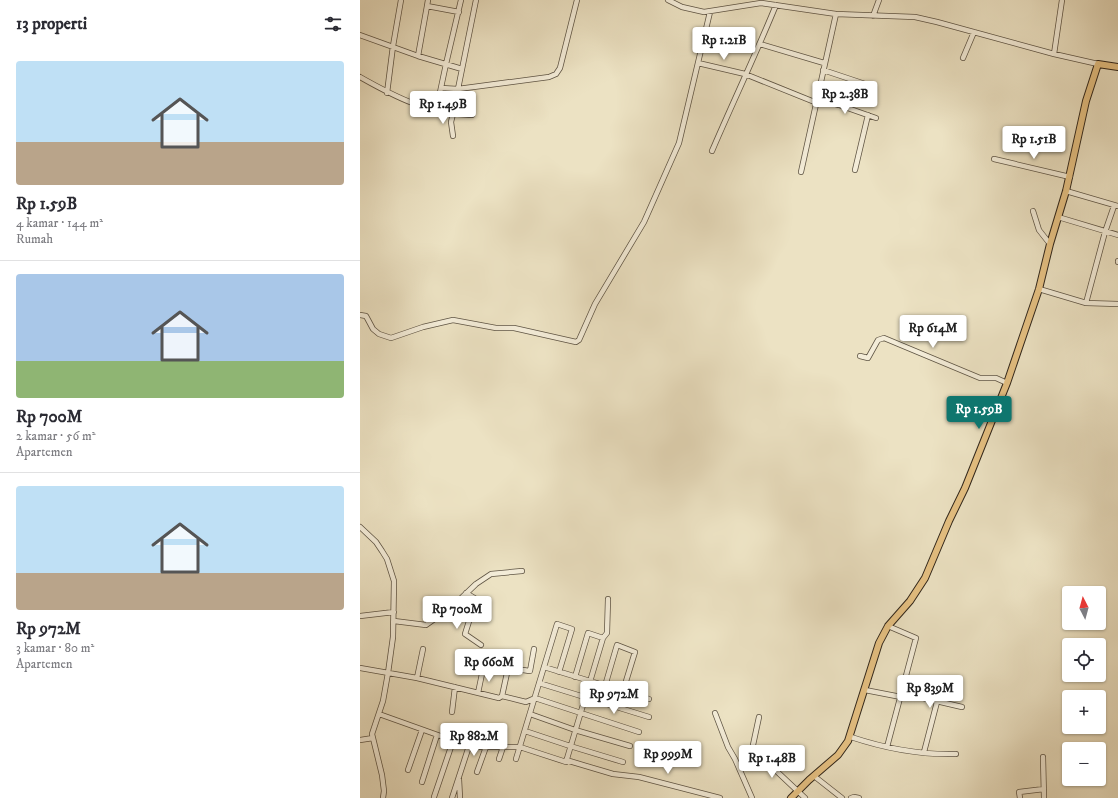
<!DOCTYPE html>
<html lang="id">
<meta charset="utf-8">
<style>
:root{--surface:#fff;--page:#f2f2f3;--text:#2b2b33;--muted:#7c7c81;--line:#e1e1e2;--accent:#0f766e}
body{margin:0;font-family:"IM FELL DW Pica",serif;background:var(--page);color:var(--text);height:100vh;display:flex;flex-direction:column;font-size:15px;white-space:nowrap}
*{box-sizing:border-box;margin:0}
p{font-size:13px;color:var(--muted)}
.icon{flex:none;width:22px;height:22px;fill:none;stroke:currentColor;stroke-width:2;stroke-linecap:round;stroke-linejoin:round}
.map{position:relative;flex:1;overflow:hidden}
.drawer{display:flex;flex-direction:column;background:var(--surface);width:360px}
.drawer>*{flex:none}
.needle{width:26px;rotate:354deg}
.fabs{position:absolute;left:702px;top:586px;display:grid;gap:8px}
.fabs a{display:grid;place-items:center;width:44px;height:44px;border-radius:4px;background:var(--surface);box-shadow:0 1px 3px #0004;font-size:20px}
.price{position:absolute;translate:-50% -34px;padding:0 9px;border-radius:4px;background:#fff;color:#222;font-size:13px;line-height:26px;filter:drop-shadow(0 1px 2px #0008)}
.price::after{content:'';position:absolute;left:50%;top:24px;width:12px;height:9px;margin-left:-6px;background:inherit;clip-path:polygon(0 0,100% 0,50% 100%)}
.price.selected{background:var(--accent);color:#fff}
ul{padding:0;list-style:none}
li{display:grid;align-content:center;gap:8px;height:212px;padding:0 16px}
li+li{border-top:1px solid var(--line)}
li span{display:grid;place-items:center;height:124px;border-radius:4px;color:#555}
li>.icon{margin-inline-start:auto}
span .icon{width:72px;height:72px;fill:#fffc;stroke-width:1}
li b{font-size:17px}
h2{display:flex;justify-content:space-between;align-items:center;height:48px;padding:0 16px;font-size:17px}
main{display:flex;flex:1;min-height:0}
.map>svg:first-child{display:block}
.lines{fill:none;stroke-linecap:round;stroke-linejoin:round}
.minor-casing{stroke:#5e5444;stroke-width:6}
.major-casing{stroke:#2f251a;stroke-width:8}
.minor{stroke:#f3ecd8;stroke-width:4.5}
.major{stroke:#e6c182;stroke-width:6}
</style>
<main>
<section class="drawer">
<h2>13 properti<svg class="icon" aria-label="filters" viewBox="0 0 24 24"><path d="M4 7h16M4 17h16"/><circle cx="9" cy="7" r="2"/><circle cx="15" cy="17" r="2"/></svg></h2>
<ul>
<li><span style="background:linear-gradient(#bfe0f5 65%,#b9a48a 0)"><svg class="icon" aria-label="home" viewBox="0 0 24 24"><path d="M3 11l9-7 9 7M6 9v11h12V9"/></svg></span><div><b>Rp 1.59B</b><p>4 kamar · 144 m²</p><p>Rumah</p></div></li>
<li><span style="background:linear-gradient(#a9c7e8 70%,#8fb573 0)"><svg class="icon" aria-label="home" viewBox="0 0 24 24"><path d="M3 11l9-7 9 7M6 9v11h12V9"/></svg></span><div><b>Rp 700M</b><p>2 kamar · 56 m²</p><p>Apartemen</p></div></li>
<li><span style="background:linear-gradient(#bfe0f5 70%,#b9a48a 0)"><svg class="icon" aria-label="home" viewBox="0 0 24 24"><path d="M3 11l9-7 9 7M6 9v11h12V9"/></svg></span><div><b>Rp 972M</b><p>3 kamar · 80 m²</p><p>Apartemen</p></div></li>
</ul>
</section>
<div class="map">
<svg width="758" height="798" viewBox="0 0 758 798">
<rect width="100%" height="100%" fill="#ece2c3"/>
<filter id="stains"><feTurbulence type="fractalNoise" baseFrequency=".005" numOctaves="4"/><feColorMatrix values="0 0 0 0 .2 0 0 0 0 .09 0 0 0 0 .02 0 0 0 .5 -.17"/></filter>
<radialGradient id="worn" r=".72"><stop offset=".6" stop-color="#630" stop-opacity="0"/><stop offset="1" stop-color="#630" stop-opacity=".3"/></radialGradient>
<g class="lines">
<defs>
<path id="minor" d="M 68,0 L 67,6 L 99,12
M 308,0 L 322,7 L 344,12 L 401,3 L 476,14 L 555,17 L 577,22 L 694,54 L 738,64
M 513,16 L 519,0
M 0,35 L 58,56 L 102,69
M 400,44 L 464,63
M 694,54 L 702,0
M 58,56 L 67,6
M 603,58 L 614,32
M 338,63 L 385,74 L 457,103
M 463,70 L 511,86
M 0,77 C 37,98 69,114 112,115
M 81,88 L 98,89 L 189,77 L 196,74 L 200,68 L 217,0
M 98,89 L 116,0
M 27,93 L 33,46 L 41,0
M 458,99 L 479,105 L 516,118
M 76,111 L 86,64 L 101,0
M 93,114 L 91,122 L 93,136
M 352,151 C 373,102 396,54 416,5
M 634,159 L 710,177
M 495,170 L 508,115
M 441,172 L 476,14
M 706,191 L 758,206
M 673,211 L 679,230 L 690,244
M 698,217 L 758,235
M 758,262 L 758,261
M 679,289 L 726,303 L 758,304
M 726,303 L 745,232 L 754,206
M 0,315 L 6,316 L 13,329 L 19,334 L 31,338 L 63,327 L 93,320 L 136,328 L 154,328 L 216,342 L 219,340 L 235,304 L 284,222 L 319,143 L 350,12
M 500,356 L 508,358 L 518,340 L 524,338 L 620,378 L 636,378 L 647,383
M 0,527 L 16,542 L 22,551 L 27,559 L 34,581 L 33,637 L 28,673 L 23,701 L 12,734 L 22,775 L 24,791 L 23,798
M 106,593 L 116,599 L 105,634 L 121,645
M 0,616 L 34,612
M 34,621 L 66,625 L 93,606 L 116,584 L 131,574 L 162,571
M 184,667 L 289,699
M 0,668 L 57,678 L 139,698 L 142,696 L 147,673 C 154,667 161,670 170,671 L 174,649
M 215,677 L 228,633 L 243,638
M 57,678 L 63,649
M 179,683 L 289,717
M 245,686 L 257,645 L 275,652 L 263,691
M 505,690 L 541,697
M 118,693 L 123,669
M 542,693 L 602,707
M 142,696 L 166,702 L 175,698 L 279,732
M 92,712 L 95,687
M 355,713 L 368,747 L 375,759 L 392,798
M 19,714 L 103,744 L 121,747 L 160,747 L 206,762 L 243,638 L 247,633 L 248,599
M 170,714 L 215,730 L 270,746
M 399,717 L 393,745 L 393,749 L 445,798
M 165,731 L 210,746 L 263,762
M 491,737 C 524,748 561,755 596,754
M 0,740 L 13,738
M 527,747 L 556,638 L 528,626
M 564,752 L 577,702
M 683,757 L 684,798
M 139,759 L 143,747
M 156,759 L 197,624 L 212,629 L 199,672
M 206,760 L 253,774 L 279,777 L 360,798
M 48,770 L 62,730
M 117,772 L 126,747
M 454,776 L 482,798
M 99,779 L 100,798
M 62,782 L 77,735
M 74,797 L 93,741
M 92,798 L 109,746
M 491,798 L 494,797 L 499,798
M 660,798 L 659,792 L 684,789"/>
<path id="major" d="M 431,798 L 449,780 L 478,755 L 488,741 L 519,643 L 528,626 L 550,601 L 565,578 L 589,521 L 605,488 L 647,383 L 679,289 L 690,244 L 706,191 L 726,101 L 738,64 L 758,67"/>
</defs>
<use href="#minor" class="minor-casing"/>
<use href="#major" class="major-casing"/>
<use href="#minor" class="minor"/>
<use href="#major" class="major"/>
</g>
<rect width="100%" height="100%" filter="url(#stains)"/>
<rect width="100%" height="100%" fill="url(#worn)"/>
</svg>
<div class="fabs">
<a><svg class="needle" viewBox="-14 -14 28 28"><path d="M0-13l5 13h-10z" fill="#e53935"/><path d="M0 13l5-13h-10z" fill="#7c7c81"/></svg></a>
<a><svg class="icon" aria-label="locate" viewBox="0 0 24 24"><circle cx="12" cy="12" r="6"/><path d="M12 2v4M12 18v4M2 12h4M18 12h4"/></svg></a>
<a>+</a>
<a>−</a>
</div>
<b class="price" style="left:364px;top:61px">Rp 1.21B</b>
<b class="price" style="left:485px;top:115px">Rp 2.38B</b>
<b class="price" style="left:83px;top:125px">Rp 1.49B</b>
<b class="price" style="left:674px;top:160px">Rp 1.51B</b>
<b class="price" style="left:573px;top:349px">Rp 614M</b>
<b class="price selected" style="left:619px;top:430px">Rp 1.59B</b>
<b class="price" style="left:97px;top:630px">Rp 700M</b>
<b class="price" style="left:129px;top:683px">Rp 660M</b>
<b class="price" style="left:570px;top:709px">Rp 839M</b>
<b class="price" style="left:254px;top:715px">Rp 972M</b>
<b class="price" style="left:114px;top:757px">Rp 882M</b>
<b class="price" style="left:308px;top:775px">Rp 999M</b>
<b class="price" style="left:412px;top:779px">Rp 1.48B</b>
</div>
</main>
